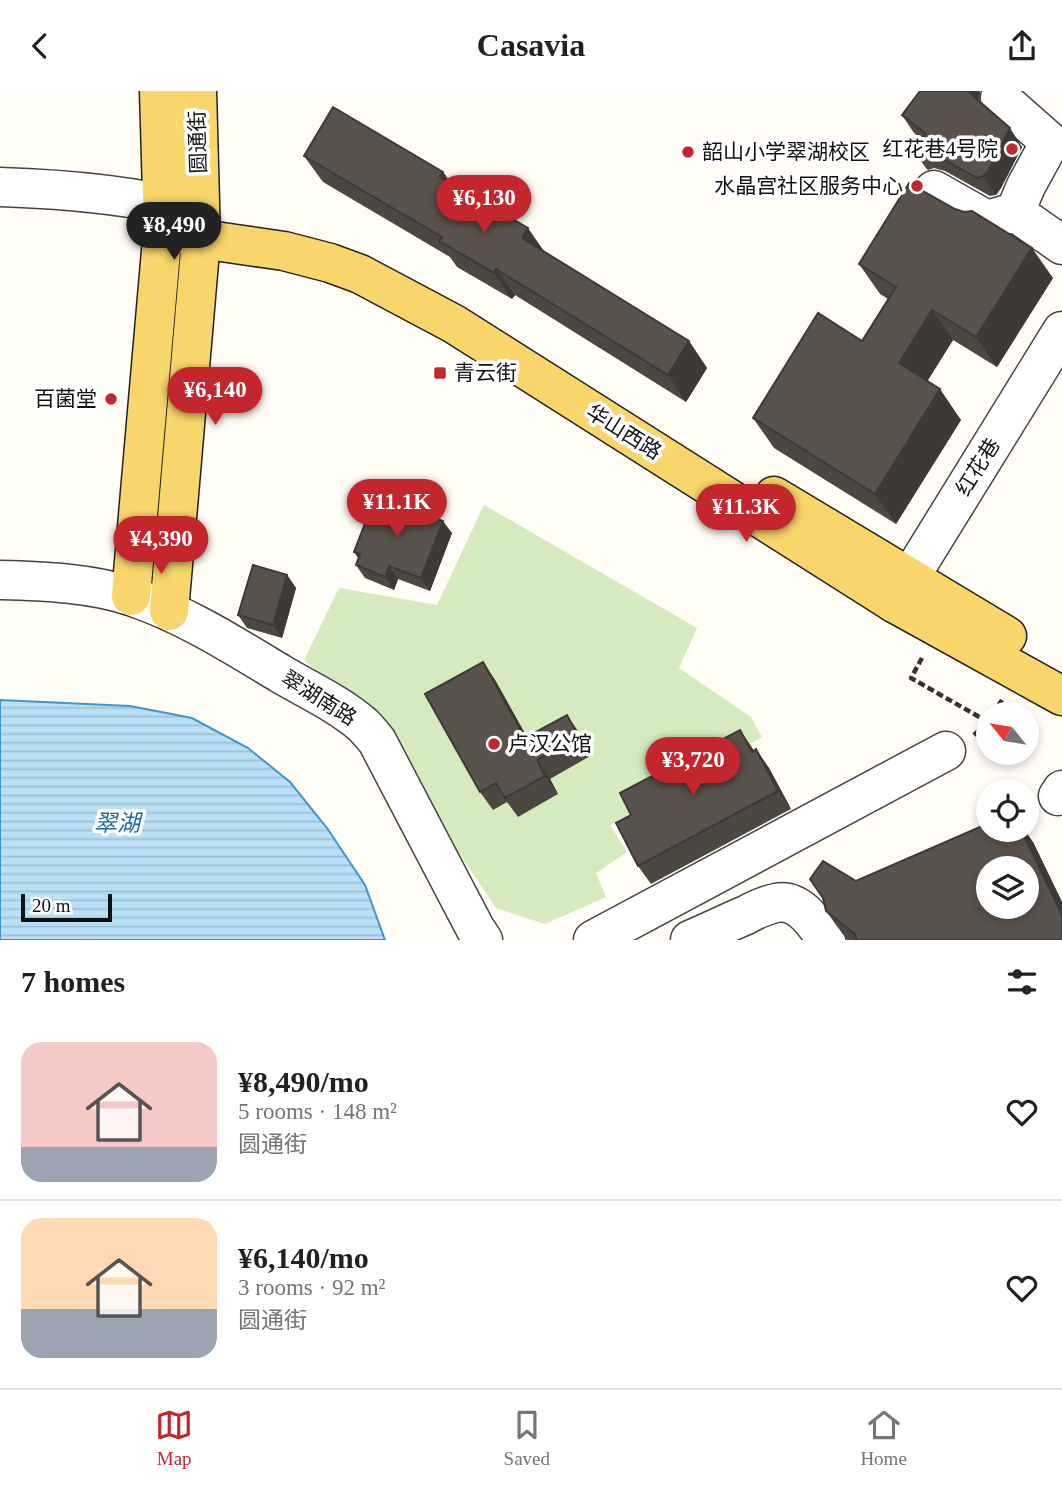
<!DOCTYPE html>
<meta charset="utf-8">
<style>
:root{--surface:#fff;--page:#f6f6f6;--text:#202124;--muted:#757577;--line:#e0e0e0;--accent:#c4262e}
body{margin:0;font-family:"Times New Roman","Noto Sans SC",serif;background:var(--page);color:var(--text);height:100vh;display:flex;flex-direction:column;font-size:26px;white-space:nowrap}
*{box-sizing:border-box;margin:0}
p{font-size:23px;color:var(--muted)}
.icon{flex:none;width:38px;height:38px;fill:none;stroke:currentColor;stroke-width:2;stroke-linecap:round;stroke-linejoin:round}
.map{position:relative;height:849px;overflow:hidden}
.drawer{display:flex;flex-direction:column;background:var(--surface);flex:1}
.drawer>*{flex:none}
.needle{width:46px;rotate:300deg}
.controls{position:absolute;left:976px;top:611px;display:grid;gap:14px}
.controls a{display:grid;place-items:center;width:63px;height:63px;border-radius:50%;background:var(--surface);box-shadow:0 4px 10px #0003;font-size:35px}
.scale{position:absolute;left:21px;bottom:18px;width:91px;box-sizing:border-box;padding-left:7px;border:4px solid #111;border-top:0;font-size:19px;line-height:24px;white-space:nowrap;color:#111;-webkit-text-stroke:5px #fff;paint-order:stroke}
.price{position:absolute;translate:-50% -60px;padding:0 16px;border-radius:24px;background:var(--accent);color:#fff;font-size:23px;line-height:46px;filter:drop-shadow(0 2px 4px #0008)}
.price::after{content:'';position:absolute;left:50%;top:42px;width:21px;height:16px;margin-left:-10px;background:inherit;clip-path:polygon(0 0,100% 0,50% 100%)}
.price.on{background:#222;color:#fff}
ul{padding:0;list-style:none}
li{display:flex;align-items:center;gap:21px;height:175px;padding:0 21px}
li+li{border-top:2px solid var(--line)}
li span{display:grid;place-items:center;flex:none;width:196px;height:140px;border-radius:21px;color:#555}
li>.icon{margin-inline-start:auto}
span .icon{width:84px;height:84px;fill:#fffc;stroke-width:1}
li b{font-size:30px}
h2{display:flex;justify-content:space-between;align-items:center;height:84px;padding:0 21px;font-size:30px}
header{display:flex;justify-content:space-between;align-items:center;height:91px;padding:0 21px;background:var(--surface);font-size:32px;font-weight:700}
.menu{display:flex;justify-content:space-around;align-items:center;height:98px;border-top:2px solid var(--line);background:var(--surface);font-size:19px;color:var(--muted)}
.menu a{display:grid;justify-items:center;gap:4px}
.menu .on{color:var(--accent)}
.map>svg:first-child{display:block}
.garden{fill:#d5ebbd}
.water{fill:url(#water-rules);stroke:#3f96cf;stroke-width:2}
.lines{fill:none;stroke-linecap:round;stroke-linejoin:round}
.minor-casing{stroke:#444;stroke-width:41}
.major-casing{stroke:#222;stroke-width:41}
.path{stroke:#333;stroke-width:4.5;stroke-dasharray:7 3.5;stroke-linecap:butt}
.minor{stroke:#fff;stroke-width:38}
.major{stroke:#f9d66b;stroke-width:38}
.wall{fill:#4d4742}
.shaded-wall{fill:#3f3936}
.building{fill:#5a524d;stroke:#3f3936;stroke-width:2;fill-rule:evenodd}
.poi-dot{fill:#c4262e;stroke:#fff;stroke-width:2.5}
.labels{text-anchor:middle;stroke-width:7;stroke-linejoin:round;paint-order:stroke}
.street-label{font-size:21px;fill:#111;stroke:#fff}
.poi-label{font-size:21px;fill:#111;stroke:#fff;text-anchor:end}
.water-label{font-size:23px;font-style:italic;fill:#1768a6;stroke:#fff}
</style>
<header><svg class="icon" aria-label="back" viewBox="0 0 24 24"><path d="M15 5l-7 7 7 7"/></svg>Casavia<svg class="icon" aria-label="share" viewBox="0 0 24 24"><path d="M12 15V3M7 8l5-5 5 5M5 13v7h14v-7"/></svg></header>
<div class="map">
<svg width="1062" height="849" viewBox="0 0 1062 849">
<defs>
<pattern id="water-rules" width="6" height="5" patternUnits="userSpaceOnUse" patternTransform="scale(1.75)"><rect width="6" height="5" fill="#b9e0f7"/><path d="M0 2.5h6" fill="none" stroke="#9ebfd3"/></pattern>
</defs>
<rect width="100%" height="100%" fill="#fffdf5"/>
<path class="garden" d="M 484,414 L 697,537 L 679,577 L 751,626 L 762,646 L 610,734 L 627,761 L 596,782 L 606,806 L 545,833 L 496,817 L 366,624 L 304,569 L 339,497 L 437,514 Z"/>
<path class="water" d="M 0,609 L 130,615 L 192,627 L 248,657 L 290,691 L 327,737 L 365,794 L 385,849 L 0,849 Z"/>
<g class="lines">
<defs>
<path id="minor" d="M 1000,7 L 1050,51 L 1026,95 L 1015,121 L 1062,154
M 0,96 C 65,98 132,104 196,120
M 934,99 L 987,129 L 1015,121
M 0,489 C 42,490 93,492 133,506 C 186,524 233,554 281,583 C 308,599 339,613 363,634 C 368,639 373,645 377,650 L 475,837 L 483,849
M 894,512 L 1062,240
M 1058,705 L 1062,699
M 593,849 L 946,660
M 690,849 C 709,841 727,832 746,824 C 755,819 766,814 776,812 C 799,807 816,833 826,849"/>
<path id="major" d="M 163,137 L 201,148 L 284,160 L 330,172 L 360,183 L 454,233 L 894,512 L 1062,605
M 774,405 L 1007,545
M 131,505 L 163,137 L 159,0
M 169,520 L 201,148 L 197,0"/>
</defs>
<use href="#minor" class="minor-casing"/>
<use href="#major" class="major-casing"/>
<path class="path" d="M 922,567 L 911,587 L 988,631
M 993,623 L 1002,609
M 974,644 L 988,631"/>
<use href="#minor" class="minor"/>
<use href="#major" class="major"/>
</g>
<path class="wall" d="M 920,0 L 980,0 L 979,11 L 1022,56 L 1001,97 L 996,104 L 990,105 L 945,80 L 934,77 L 928,79 L 926,77 L 913,59 L 922,48 L 914,42 L 902,24 Z
M 304,65 L 443,81 L 452,93 L 544,160 L 689,250 L 707,277 L 686,311 L 515,204 L 512,208 L 457,176 L 450,166 L 323,91 Z
M 859,173 L 1053,187 L 997,276 L 953,249 L 927,290 L 961,329 L 896,433 L 774,357 L 753,327 L 862,250 L 888,208 L 880,203 Z
M 452,442 L 430,500 L 398,488 L 394,499 L 365,487 L 356,474 L 358,467 L 354,461 Z
M 287,484 L 296,497 L 282,547 L 247,537 L 238,524 Z
M 483,571 L 495,589 L 527,646 L 580,643 L 592,664 L 550,688 L 558,703 L 518,726 L 507,711 L 493,719 L 480,701 Z
M 754,660 L 769,677 L 791,718 L 651,793 L 638,775 Z
M 1033,751 L 1062,811 L 1062,849 L 847,849 L 826,820 L 856,790 Z"/>
<path class="shaded-wall" d="M 969,0 L 980,0 L 979,13 Z
M 1010,37 L 1022,56 L 1001,97 L 996,104 L 983,85 Z
M 443,81 L 461,107 L 440,86 Z
M 528,137 L 546,163 L 522,147 Z
M 1032,157 L 1053,187 L 997,276 L 976,246 Z
M 496,178 L 515,204 L 512,208 L 494,182 Z
M 932,219 L 953,249 L 920,302 L 899,272 Z
M 689,250 L 707,277 L 686,311 L 668,284 Z
M 940,298 L 961,329 L 896,433 L 875,403 Z
M 443,430 L 452,442 L 430,500 L 421,487 Z
M 389,475 L 398,488 L 394,499 L 385,486 Z
M 287,484 L 296,497 L 282,547 L 273,534 Z
M 483,571 L 495,589 L 538,666 L 525,647 Z
M 567,624 L 580,643 L 592,664 L 579,646 Z
M 740,639 L 753,658 L 765,680 L 752,661 Z
M 756,658 L 769,677 L 791,718 L 778,700 Z
M 537,669 L 550,688 L 558,703 L 545,685 Z
M 1021,738 L 1024,738 L 1033,751 L 1062,811 L 1062,824 Z"/>
<path class="building" d="M 920,0 L 969,0 L 972,4 L 1010,37 L 989,79 L 983,85 L 977,87 L 932,62 L 922,59 L 915,60 L 913,59 L 926,43 L 902,24 Z
M 333,16 L 443,81 L 440,86 L 528,137 L 522,147 L 689,250 L 668,284 L 496,178 L 494,182 L 439,150 L 442,146 L 304,65 Z
M 909,92 L 955,118 L 964,121 L 972,120 L 1032,157 L 976,246 L 932,219 L 899,272 L 940,298 L 875,403 L 753,327 L 818,222 L 862,250 L 896,196 L 859,173 Z
M 376,404 L 443,430 L 421,487 L 389,475 L 385,486 L 356,474 L 360,463 L 354,461 Z
M 253,474 L 287,484 L 273,534 L 238,524 Z
M 483,571 L 525,647 L 567,624 L 579,646 L 537,669 L 545,685 L 505,707 L 496,692 L 480,701 L 425,603 Z
M 740,639 L 752,661 L 756,658 L 778,700 L 638,775 L 616,732 L 631,724 L 620,702 Z
M 989,732 L 989,738 L 1021,738 L 1062,824 L 1062,849 L 857,849 L 855,843 L 826,820 L 823,807 L 810,788 L 823,770 L 856,790 ZM 989,777 L 1027,777 L 1027,816 L 989,816 Z"/>
<g class="poi-dot">
<circle cx="1012" cy="58" r="7"/>
<circle cx="688" cy="61" r="7"/>
<circle cx="917" cy="95" r="7"/>
<rect x="433" y="275" width="14" height="14" rx="3.5"/>
<circle cx="111" cy="308" r="7"/>
<circle cx="494" cy="653" r="7"/>
</g>
<g class="labels">
<g class="street-label">
<text transform="translate(198 51) rotate(-92)" y="7">圆通街</text>
<text transform="translate(624 341) rotate(32)" y="7">华山西路</text>
<text transform="translate(978 376) rotate(-58)" y="7">红花巷</text>
<text transform="translate(319 607) rotate(32)" y="7">翠湖南路</text>
</g>
<g class="poi-label">
<text x="998" y="65">红花巷4号院</text>
<text x="702" y="68" text-anchor="start">韶山小学翠湖校区</text>
<text x="903" y="102">水晶宫社区服务中心</text>
<text x="454" y="289" text-anchor="start">青云街</text>
<text x="97" y="315">百菌堂</text>
<text x="508" y="660" text-anchor="start">卢汉公馆</text>
</g>
<g class="water-label">
<text x="117" y="740">翠湖</text>
</g>
</g>
</svg>
<div class="controls">
<a><svg class="needle" viewBox="-14 -14 28 28"><path d="M0-13l5 13h-10z" fill="#e53935"/><path d="M0 13l5-13h-10z" fill="#757577"/></svg></a>
<a><svg class="icon" aria-label="locate" viewBox="0 0 24 24"><circle cx="12" cy="12" r="6"/><path d="M12 2v4M12 18v4M2 12h4M18 12h4"/></svg></a>
<a><svg class="icon" aria-label="layers" viewBox="0 0 24 24"><path d="M12 4l9 5-9 5-9-5zM3 14l9 5 9-5"/></svg></a>
</div>
<div class="scale">20 m</div>
<b class="price" style="left:484px;top:144px">¥6,130</b>
<b class="price on" style="left:174px;top:171px">¥8,490</b>
<b class="price" style="left:215px;top:336px">¥6,140</b>
<b class="price" style="left:397px;top:448px">¥11.1K</b>
<b class="price" style="left:746px;top:453px">¥11.3K</b>
<b class="price" style="left:161px;top:485px">¥4,390</b>
<b class="price" style="left:693px;top:706px">¥3,720</b>
</div>
<section class="drawer">
<h2>7 homes<svg class="icon" aria-label="filters" viewBox="0 0 24 24"><path d="M4 7h16M4 17h16"/><circle cx="9" cy="7" r="2"/><circle cx="15" cy="17" r="2"/></svg></h2>
<ul>
<li><span style="background:linear-gradient(#f6c9c9 75%,#9aa5b1 0)"><svg class="icon" aria-label="home" viewBox="0 0 24 24"><path d="M3 11l9-7 9 7M6 9v11h12V9"/></svg></span><div><b>¥8,490/mo</b><p>5 rooms · 148 m²</p><p>圆通街</p></div><svg class="icon" aria-label="heart" viewBox="0 0 24 24"><path d="M12 20l-8-8c-3-5 5-10 8-4 3-6 11-1 8 4z"/></svg></li>
<li><span style="background:linear-gradient(#ffd9b3 65%,#9aa5b1 0)"><svg class="icon" aria-label="home" viewBox="0 0 24 24"><path d="M3 11l9-7 9 7M6 9v11h12V9"/></svg></span><div><b>¥6,140/mo</b><p>3 rooms · 92 m²</p><p>圆通街</p></div><svg class="icon" aria-label="heart" viewBox="0 0 24 24"><path d="M12 20l-8-8c-3-5 5-10 8-4 3-6 11-1 8 4z"/></svg></li>
</ul>
</section>
<nav class="menu">
<a class="on"><svg class="icon" aria-label="map" viewBox="0 0 24 24"><path d="M3 6l6-2 6 2 6-2v14l-6 2-6-2-6 2zM9 4v14M15 6v14"/></svg>Map</a>
<a><svg class="icon" aria-label="saved" viewBox="0 0 24 24"><path d="M7 4h10v16l-5-4-5 4z"/></svg>Saved</a>
<a><svg class="icon" aria-label="home" viewBox="0 0 24 24"><path d="M3 11l9-7 9 7M6 9v11h12V9"/></svg>Home</a>
</nav>
